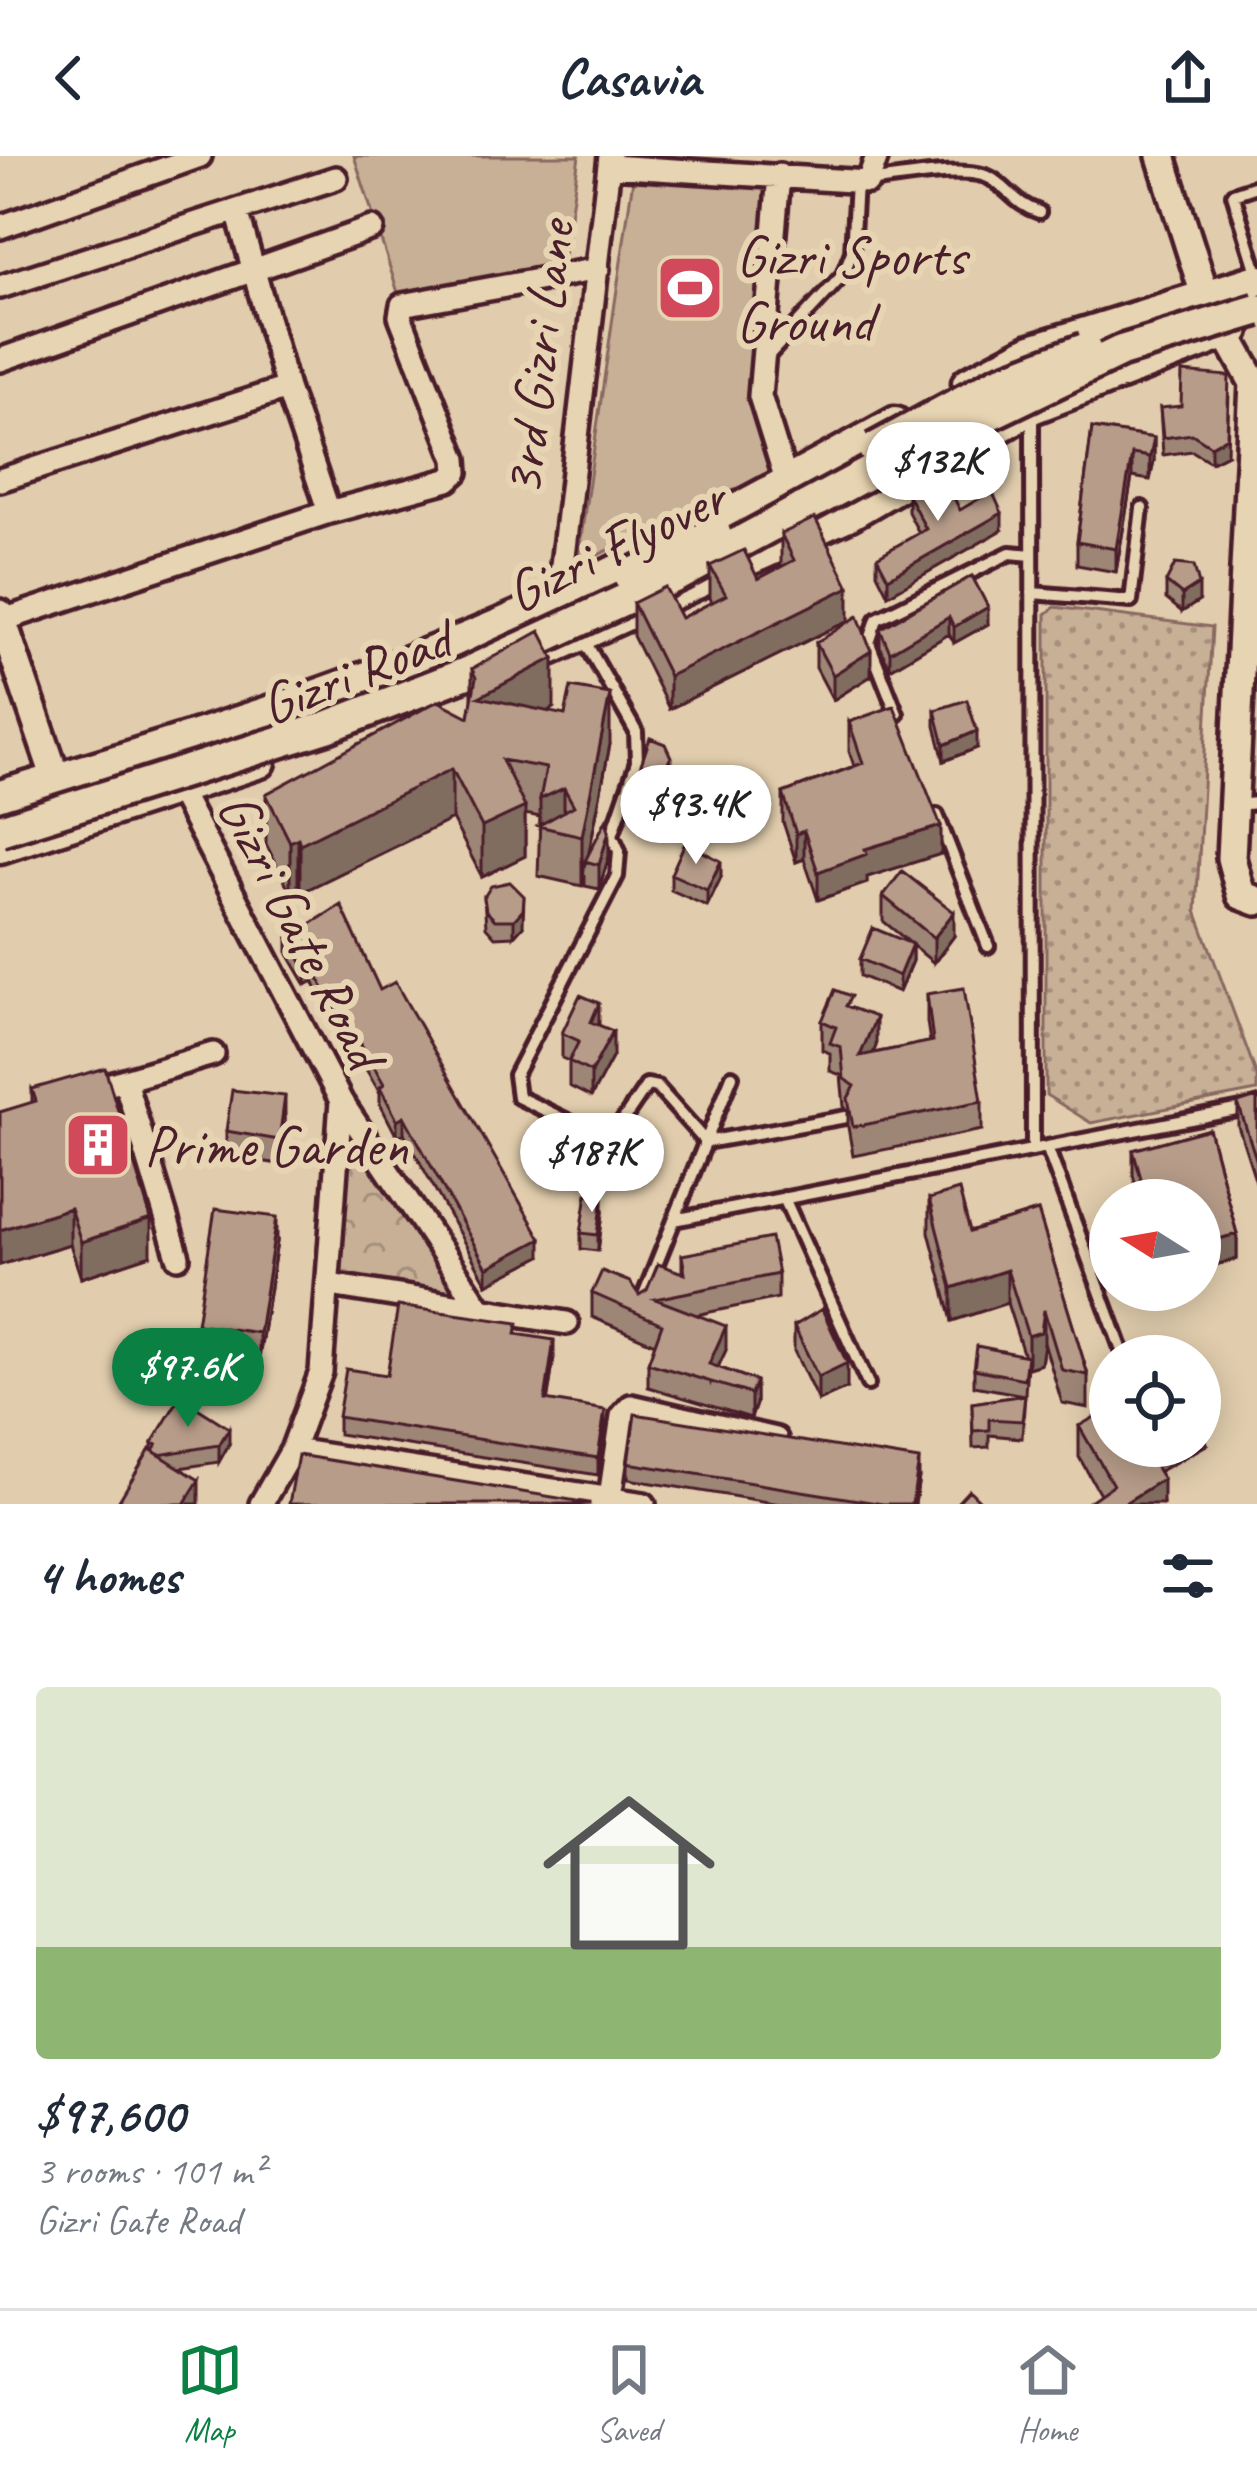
<!DOCTYPE html>
<meta charset="utf-8">
<style>
:root{--surface:#fff;--page:#f6f6f7;--text:#1f2937;--muted:#747a83;--line:#e0e1e3;--accent:#0b8043}
body{margin:0;font-family:Caveat,sans-serif;background:var(--page);color:var(--text);height:100vh;display:flex;flex-direction:column;font-size:45px;white-space:nowrap}
*{box-sizing:border-box;margin:0}
p{font-size:39px;color:var(--muted)}
.icon{flex:none;width:66px;height:66px;fill:none;stroke:currentColor;stroke-width:2;stroke-linecap:round;stroke-linejoin:round}
.map{position:relative;height:1348px;overflow:hidden}
.sheet{display:flex;flex-direction:column;background:var(--surface);flex:1}
.sheet>*{flex:none}
.needle{width:78px;rotate:281deg}
.buttons{position:absolute;left:1089px;top:1023px;display:grid;gap:24px}
.buttons a{display:grid;place-items:center;width:132px;height:132px;border-radius:50%;background:var(--surface);box-shadow:0 6px 30px #0003;font-size:60px}
.price{position:absolute;translate:-50% -102px;padding:0 27px;border-radius:42px;background:#fff;color:#222;font-size:39px;line-height:78px;filter:drop-shadow(0 3px 6px #0008)}
.price::after{content:'';position:absolute;left:50%;top:72px;width:36px;height:27px;margin-left:-18px;background:inherit;clip-path:polygon(0 0,100% 0,50% 100%)}
.price.on{background:var(--accent);color:#fff}
ul{padding:0;list-style:none}
li{display:grid;align-content:center;gap:24px;height:636px;padding:0 36px}
li span{display:grid;place-items:center;height:372px;border-radius:12px;color:#555}
li>.icon{margin-inline-start:auto}
span .icon{width:216px;height:216px;fill:#fffc;stroke-width:1}
li b{font-size:51px}
h2{display:flex;justify-content:space-between;align-items:center;height:144px;padding:0 36px;font-size:51px}
header{display:flex;justify-content:space-between;align-items:center;height:156px;padding:0 36px;background:var(--surface);font-size:54px;font-weight:600}
.tab-bar{display:flex;justify-content:space-around;align-items:center;height:168px;border-top:3px solid var(--line);background:var(--surface);font-size:33px;color:var(--muted)}
.tab-bar a{display:grid;justify-items:center;gap:6px}
.tab-bar .on{color:var(--accent)}
.map>svg:first-child{display:block}
.grass{fill:url(#grass-dots);stroke:#896861;stroke-width:3}
.park{fill:url(#park-crowns);stroke:#896861;stroke-width:3}
.garden{fill:#c8b097;stroke:#896861;stroke-width:3}
.lines{fill:none;stroke-linecap:round;stroke-linejoin:round}
.lane-casing{stroke:#4a1f2b;stroke-width:20}
.street-casing{stroke:#4a1f2b;stroke-width:30}
.secondary-casing{stroke:#4a1f2b;stroke-width:36}
.primary-casing{stroke:#4a1f2b;stroke-width:39}
.lane{stroke:#e7d4b2;stroke-width:10}
.street{stroke:#e7d4b2;stroke-width:21}
.secondary{stroke:#e7d4b2;stroke-width:27}
.primary{stroke:#e7d4b2;stroke-width:30}
.primary-bridge-casing{stroke:#4a1f2b;stroke-width:39;stroke-linecap:butt}
.primary-bridge{stroke:#e7d4b2;stroke-width:30}
.wall{fill:#9d8676;stroke:#4a1f2b;stroke-width:3}
.shaded-wall{fill:#806d60;stroke:#4a1f2b;stroke-width:3}
.building{fill:#b79c89;stroke:#4a1f2b;stroke-width:3}
.labels{text-anchor:middle;stroke-width:12;stroke-linejoin:round;paint-order:stroke}
.poi-label{font-size:57px;fill:#4a1f2b;stroke:#e7d4b2;text-anchor:start}
.street-label{font-size:57px;fill:#4a1f2b;stroke:#e7d4b2}
</style>
<header><svg class="icon" aria-label="back" viewBox="0 0 24 24"><path d="M15 5l-7 7 7 7"/></svg>Casavia<svg class="icon" aria-label="share" viewBox="0 0 24 24"><path d="M12 15V3M7 8l5-5 5 5M5 13v7h14v-7"/></svg></header>
<div class="map">
<svg width="1257" height="1348" viewBox="0 0 1257 1348">
<defs>
<pattern id="grass-dots" width="8" height="8" patternUnits="userSpaceOnUse" patternTransform="scale(3)"><rect width="8" height="8" fill="#c8b097"/><path d="M2 2h.1M6 6h.1" fill="none" stroke="#a48f7b" stroke-width="1.8" stroke-linecap="round"/></pattern>
<pattern id="park-crowns" width="20" height="18" patternUnits="userSpaceOnUse" patternTransform="scale(3)"><rect width="20" height="18" fill="#c8b097"/><path d="M2 6a3 3 0 1 1 6 0M12 15a3 3 0 1 1 6 0" fill="none" stroke="#a48f7b"/></pattern>
</defs>
<rect width="100%" height="100%" fill="#e1cdad"/>
<filter id="ink" filterUnits="userSpaceOnUse"><feTurbulence type="fractalNoise" baseFrequency=".00833" numOctaves="2"/><feDisplacementMap in="SourceGraphic" scale="24" xChannelSelector="R" yChannelSelector="G"/><feConvolveMatrix kernelMatrix="1 2 1 2 8 2 1 2 1" color-interpolation-filters="sRGB"/></filter>
<g filter="url(#ink)">
<path class="grass" d="M 1055,451 L 1212,471 L 1196,755 L 1257,920 L 1257,935 L 1091,967 L 1046,939 L 1046,458 Z"/>
<path class="park" d="M 341,945 L 482,1155 L 330,1129 Z"/>
<path class="garden" d="M 354,0 L 579,0 L 561,120 L 402,149 Z
M 633,23 L 773,31 L 754,233 L 770,317 L 577,409 Z"/>
<g class="lines">
<defs>
<path id="lane" d="M 868,26 C 897,23 969,8 992,23 C 1010,35 1017,49 1039,56
M 1257,30 L 1233,38 L 1257,116
M 765,203 L 843,119 L 852,96 L 856,26
M 1032,256 L 1033,994
M 1032,437 L 1131,445 L 1142,352
M 582,480 L 636,576 L 637,606 L 612,679 L 619,695 L 617,720 L 515,919 L 518,941 L 609,985 L 647,929 L 657,931 L 706,986 L 846,961
M 897,558 L 869,487 L 877,463 L 1010,397 L 1032,399
M 1236,649 L 1257,647
M 937,659 L 988,790
M 1047,991 L 1124,1200
M 784,1042 L 868,1228
M 674,1064 L 1257,950
M 642,1144 L 732,920"/>
<path id="street" d="M 609,10 L 868,26 L 877,0
M 779,19 L 760,240 L 787,327
M 237,55 L 287,232 L 329,356
M 0,71 L 200,0
M 0,131 L 336,22
M 0,204 L 372,72
M 0,324 L 287,232
M 557,452 L 610,0
M 0,465 L 329,356 L 448,324 L 457,316 L 456,303 L 400,160 L 402,149 L 598,113
M 174,625 L 341,945 L 482,1155
M 125,925 L 178,1101
M 87,935 L 213,898
M 330,1129 L 567,1167
M 292,1294 L 644,1348
M 261,1348 L 292,1294 L 321,1216 L 341,945
M 609,1348 L 622,1260 L 631,1250 L 776,1283"/>
<path id="secondary" d="M 1161,0 L 1205,139 L 1254,227 L 1231,702 L 1241,739 L 1257,745
M 0,458 L 56,623"/>
<path id="primary" d="M 968,227 L 1031,194 L 1257,124
M 550,493 L 850,358 L 1032,252 L 1234,174
M 0,640 C 191,583 383,524 564,440 C 677,387 786,327 895,267
M 0,691 L 260,606"/>
</defs>
<use href="#lane" class="lane-casing"/>
<use href="#street" class="street-casing"/>
<use href="#secondary" class="secondary-casing"/>
<use href="#primary" class="primary-casing"/>
<use href="#lane" class="lane"/>
<use href="#street" class="street"/>
<use href="#secondary" class="secondary"/>
<use href="#primary" class="primary"/>
<defs>
<path id="primary-bridge" d="M 874,293 L 998,226 L 1085,193
M 629,420 L 715,377
M 0,674 L 327,571 L 464,518 L 681,418 L 874,314 L 1121,195 L 1257,154"/>
</defs>
<use href="#primary-bridge" class="primary-bridge-casing"/>
<use href="#primary-bridge" class="primary-bridge"/>
</g>
<path class="wall" d="M 1160,252 L 1227,298 L 1211,306 L 1192,295 L 1163,299 Z
M 1092,272 L 1154,282 L 1154,305 L 1150,324 L 1132,321 L 1116,416 L 1077,409 L 1077,386 Z
M 908,339 L 960,354 L 1002,374 L 888,439 L 877,417 L 877,401 L 919,377 L 908,356 Z
M 781,378 L 849,464 L 669,553 L 633,480 L 633,447 L 681,462 L 712,446 L 710,442 L 710,410 L 758,423 L 781,411 Z
M 972,420 L 988,468 L 954,487 L 949,478 L 890,513 L 880,490 L 880,473 Z
M 1166,426 L 1199,445 L 1182,456 L 1166,443 Z
M 816,487 L 871,520 L 833,544 L 816,512 Z
M 472,513 L 554,552 L 549,555 L 610,588 L 589,697 L 609,700 L 599,733 L 585,730 L 585,718 L 582,730 L 538,720 L 540,661 L 525,658 L 525,700 L 482,721 L 452,663 L 300,737 L 298,732 L 290,736 L 266,688 L 266,638 L 469,561 L 472,545 Z
M 935,554 L 977,592 L 944,605 L 935,570 Z
M 849,566 L 941,698 L 867,721 L 867,727 L 818,744 L 804,703 L 796,706 L 783,666 L 783,637 L 854,610 L 849,595 Z
M 671,618 L 670,620 L 705,652 L 694,675 L 634,646 L 634,629 Z
M 671,718 L 721,721 L 707,750 L 671,734 Z
M 883,740 L 954,780 L 934,807 L 912,789 L 912,805 L 899,836 L 860,820 L 860,803 L 910,787 L 883,765 Z
M 484,741 L 523,770 L 514,780 L 495,781 L 486,771 Z
M 288,782 L 380,834 L 541,1100 L 487,1128 L 404,977 L 397,981 L 380,948 L 380,937 L 339,867 L 333,870 L 313,825 L 306,829 L 288,798 Z
M 927,838 L 982,945 L 982,974 L 853,1000 L 848,971 L 848,954 L 844,951 L 841,919 L 830,915 L 830,897 L 822,894 L 822,865 L 851,852 L 876,890 L 873,897 L 930,886 L 927,866 Z
M 599,869 L 613,900 L 591,941 L 569,930 L 569,905 L 562,902 L 562,877 Z
M 32,933 L 151,1099 L 81,1122 L 70,1088 L 0,1109 L 0,956 L 32,947 Z
M 1257,941 L 1257,1029 L 1238,970 L 1238,947 Z
M 285,965 L 279,1008 L 226,1000 L 226,975 Z
M 1209,973 L 1237,1078 L 1237,1103 L 1200,1113 L 1200,1044 L 1140,1044 L 1133,1019 L 1133,994 Z
M 929,1043 L 970,1076 L 1038,1055 L 1088,1219 L 1088,1252 L 1062,1247 L 1044,1187 L 1041,1208 L 1028,1212 L 1027,1208 L 1022,1282 L 989,1279 L 989,1291 L 973,1292 L 972,1247 L 1024,1239 L 974,1230 L 974,1213 L 1024,1200 L 1007,1147 L 952,1165 L 929,1076 Z
M 603,1057 L 598,1095 L 581,1093 L 581,1077 Z
M 277,1086 L 259,1202 L 197,1193 L 197,1168 Z
M 682,1099 L 778,1118 L 778,1142 L 696,1159 L 726,1194 L 718,1211 L 756,1225 L 756,1248 L 751,1262 L 648,1231 L 648,1207 L 655,1188 L 592,1161 L 592,1137 L 639,1139 L 682,1117 Z
M 794,1170 L 847,1232 L 818,1245 L 794,1195 Z
M 518,1178 L 554,1201 L 547,1245 L 605,1271 L 598,1319 L 338,1278 L 338,1261 L 387,1219 Z
M 1079,1270 L 1206,1289 L 1159,1315 L 1163,1348 L 1100,1338 L 1079,1301 Z
M 152,1287 L 229,1288 L 219,1306 L 180,1312 L 199,1348 L 152,1295 Z
M 628,1307 L 919,1321 L 915,1348 L 780,1348 L 628,1323 Z"/>
<path class="shaded-wall" d="M 1229,237 L 1227,298 L 1211,306 L 1211,290 Z
M 1154,282 L 1154,305 L 1150,324 L 1150,301 Z
M 1132,298 L 1132,321 L 1116,416 L 1116,393 Z
M 1002,357 L 1002,374 L 888,439 L 888,422 Z
M 1199,428 L 1199,445 L 1182,456 L 1182,439 Z
M 849,431 L 849,464 L 669,553 L 669,520 Z
M 988,451 L 988,468 L 954,487 L 954,471 Z
M 949,461 L 949,478 L 890,513 L 890,496 Z
M 871,495 L 871,520 L 833,544 L 833,519 Z
M 554,502 L 554,552 L 479,591 L 479,541 Z
M 610,538 L 610,588 L 587,706 L 585,705 L 582,730 L 582,680 Z
M 977,575 L 977,592 L 944,605 L 944,589 Z
M 671,601 L 671,618 L 663,634 L 663,617 Z
M 452,613 L 452,663 L 300,737 L 300,688 Z
M 564,632 L 564,676 L 540,670 L 540,643 Z
M 705,635 L 705,652 L 694,675 L 694,659 Z
M 525,651 L 525,700 L 482,721 L 482,671 Z
M 941,670 L 941,698 L 867,721 L 867,727 L 818,744 L 818,716 L 865,693 Z
M 609,675 L 609,700 L 599,733 L 599,709 Z
M 804,675 L 804,703 L 796,706 L 796,678 Z
M 298,682 L 298,732 L 290,736 L 290,686 Z
M 721,705 L 721,721 L 707,750 L 707,734 Z
M 524,740 L 523,770 L 514,780 L 514,764 Z
M 954,756 L 954,780 L 934,807 L 934,782 Z
M 912,788 L 912,805 L 899,836 L 899,820 Z
M 313,809 L 313,825 L 306,829 L 306,813 Z
M 599,847 L 599,872 L 591,866 Z
M 339,850 L 339,867 L 333,870 L 333,853 Z
M 876,861 L 876,890 L 860,928 L 860,900 Z
M 613,875 L 613,900 L 591,941 L 591,916 Z
M 285,940 L 285,965 L 279,1008 L 279,984 Z
M 404,960 L 404,977 L 397,981 L 397,964 Z
M 603,1041 L 603,1057 L 598,1095 L 598,1079 Z
M 70,1052 L 70,1088 L 0,1109 L 0,1074 Z
M 277,1061 L 277,1086 L 259,1202 L 259,1177 Z
M 151,1063 L 151,1099 L 81,1122 L 81,1086 Z
M 1237,1078 L 1237,1103 L 1200,1113 L 1200,1088 Z
M 541,1083 L 541,1100 L 487,1128 L 487,1112 Z
M 1007,1114 L 1007,1147 L 952,1165 L 952,1132 Z
M 1044,1154 L 1044,1187 L 1041,1208 L 1028,1212 L 1028,1180 Z
M 726,1170 L 726,1194 L 711,1226 L 709,1208 Z
M 554,1184 L 554,1201 L 545,1261 L 545,1244 Z
M 847,1207 L 847,1232 L 818,1245 L 818,1221 Z
M 756,1225 L 756,1248 L 751,1262 L 751,1238 Z
M 605,1254 L 605,1271 L 598,1319 L 598,1302 Z
M 1206,1258 L 1206,1289 L 1144,1324 L 1144,1292 L 1149,1290 L 1200,1290 L 1200,1261 Z
M 229,1272 L 229,1288 L 219,1306 L 219,1289 Z
M 919,1304 L 919,1321 L 915,1348 L 912,1348 Z
M 1163,1323 L 1163,1348 L 1123,1348 Z
M 199,1324 L 199,1348 L 184,1348 Z"/>
<path class="building" d="M 1182,216 L 1229,220 L 1227,281 L 1211,290 L 1192,278 L 1163,282 L 1160,252 L 1181,250 Z
M 1092,272 L 1154,282 L 1150,301 L 1132,298 L 1116,393 L 1077,386 Z
M 942,318 L 960,354 L 992,335 L 1002,357 L 888,422 L 877,401 L 926,373 L 908,339 Z
M 815,362 L 849,431 L 669,520 L 633,447 L 665,431 L 681,462 L 726,439 L 710,410 L 744,394 L 758,423 L 794,404 L 781,378 Z
M 1175,408 L 1194,410 L 1199,428 L 1182,439 L 1166,426 Z
M 972,420 L 988,451 L 954,471 L 949,461 L 890,496 L 880,473 Z
M 858,460 L 871,495 L 833,519 L 816,487 Z
M 540,475 L 554,502 L 479,541 L 565,559 L 571,531 L 610,538 L 582,680 L 538,670 L 574,650 L 564,632 L 540,643 L 546,612 L 502,604 L 525,651 L 482,671 L 452,613 L 300,688 L 298,682 L 290,686 L 266,638 L 438,545 L 469,561 L 476,522 L 472,513 Z
M 967,544 L 977,575 L 944,589 L 935,554 Z
M 894,550 L 941,670 L 865,693 L 867,698 L 818,716 L 804,675 L 796,678 L 783,637 L 863,607 L 849,566 Z
M 650,582 L 665,588 L 671,601 L 663,617 L 705,635 L 694,659 L 634,629 Z
M 606,664 L 609,675 L 599,709 L 585,705 Z
M 685,687 L 721,705 L 707,734 L 671,718 Z
M 902,715 L 954,756 L 934,782 L 883,740 Z
M 510,726 L 524,740 L 523,754 L 514,764 L 495,764 L 486,755 L 484,741 L 491,730 Z
M 341,749 L 380,834 L 395,826 L 541,1083 L 487,1112 L 404,960 L 397,964 L 380,931 L 384,928 L 339,850 L 333,853 L 313,809 L 306,813 L 288,782 Z
M 873,772 L 912,788 L 899,820 L 860,803 Z
M 964,832 L 982,945 L 853,971 L 848,942 L 855,930 L 844,923 L 841,891 L 830,887 L 836,871 L 822,865 L 835,834 L 851,840 L 846,850 L 876,861 L 860,900 L 933,885 L 927,838 Z
M 580,839 L 599,847 L 591,866 L 613,875 L 591,916 L 569,905 L 579,885 L 562,877 Z
M 105,912 L 151,1063 L 81,1086 L 70,1052 L 0,1074 L 0,956 L 36,945 L 32,933 Z
M 232,934 L 285,940 L 279,984 L 226,975 Z
M 1257,941 L 1257,1006 L 1238,947 Z
M 1209,973 L 1237,1078 L 1200,1088 L 1200,1044 L 1147,1044 L 1133,994 Z
M 959,1034 L 970,1076 L 1038,1055 L 1088,1219 L 1062,1214 L 1044,1154 L 1041,1176 L 1028,1180 L 1007,1114 L 952,1132 L 929,1043 Z
M 587,1038 L 603,1041 L 598,1079 L 581,1077 Z
M 215,1053 L 277,1061 L 259,1177 L 197,1168 Z
M 771,1082 L 778,1118 L 655,1143 L 726,1170 L 709,1208 L 756,1225 L 751,1238 L 648,1207 L 662,1168 L 592,1137 L 602,1115 L 630,1126 L 639,1139 L 647,1134 L 658,1108 L 685,1118 L 682,1099 Z
M 398,1150 L 518,1167 L 516,1178 L 554,1184 L 545,1244 L 605,1254 L 598,1302 L 338,1261 L 346,1213 L 387,1219 Z
M 822,1153 L 847,1207 L 818,1221 L 794,1170 Z
M 977,1190 L 1027,1200 L 1024,1223 L 974,1213 Z
M 1025,1239 L 1022,1265 L 989,1263 L 989,1274 L 973,1275 L 972,1247 Z
M 180,1241 L 229,1272 L 219,1289 L 159,1299 L 153,1295 L 157,1289 L 152,1287 Z
M 1110,1252 L 1110,1290 L 1149,1290 L 1144,1292 L 1163,1323 L 1123,1348 L 1086,1348 L 1113,1329 L 1079,1270 Z
M 635,1258 L 919,1304 L 912,1348 L 883,1348 L 628,1307 Z
M 150,1293 L 199,1324 L 184,1348 L 117,1348 Z
M 298,1299 L 589,1347 L 589,1348 L 289,1348 Z
M 969,1334 L 983,1348 L 956,1348 Z"/>
</g>
<defs>
<symbol id="stadium-square" viewBox="-11 -11 22 22"><rect x="-9" y="-9" width="18" height="18" rx="4" fill="#d1495b" stroke="#e7d4b2"/><path d="M0-5a6.5 5 0 1 0 0 10a6.5 5 0 1 0 0-10ZM-3.5-1.8h7v3.6h-7Z" fill="#fff"/></symbol>
<symbol id="building-square" viewBox="-11 -11 22 22"><rect x="-9" y="-9" width="18" height="18" rx="4" fill="#d1495b" stroke="#e7d4b2"/><path d="M-4-6H4V6H1V3H-1V6H-4ZM-2.5-4.3h1.7v1.8h-1.7ZM.8-4.3h1.7v1.8H.8ZM-2.5-1h1.7V.8h-1.7ZM.8-1h1.7V.8H.8Z" fill="#fff"/></symbol>
</defs>
<g fill-rule="evenodd">
<use href="#stadium-square" x="652" y="94" width="76" height="76"/>
<use href="#building-square" x="60" y="951" width="76" height="76"/>
</g>
<g class="labels">
<g class="poi-label">
<text x="736" y="119">Gizri Sports<tspan x="736" dy="66">Ground</tspan></text>
<text x="144" y="1009">Prime Garden</text>
</g>
<g class="street-label">
<text transform="translate(537 202) rotate(-83)" y="20">3rd Gizri Lane</text>
<text transform="translate(615 388) rotate(-26)" y="20">Gizri Flyover</text>
<text transform="translate(355 515) rotate(-21)" y="20">Gizri Road</text>
<text transform="translate(302 773) rotate(63)" y="20">Gizri Gate Road</text>
</g>
</g>
</svg>
<div class="buttons">
<a><svg class="needle" viewBox="-14 -14 28 28"><path d="M0-13l5 13h-10z" fill="#e53935"/><path d="M0 13l5-13h-10z" fill="#747a83"/></svg></a>
<a><svg class="icon" aria-label="locate" viewBox="0 0 24 24"><circle cx="12" cy="12" r="6"/><path d="M12 2v4M12 18v4M2 12h4M18 12h4"/></svg></a>
</div>
<b class="price" style="left:938px;top:368px">$132K</b>
<b class="price" style="left:696px;top:711px">$93.4K</b>
<b class="price" style="left:592px;top:1059px">$187K</b>
<b class="price on" style="left:188px;top:1274px">$97.6K</b>
</div>
<section class="sheet">
<h2>4 homes<svg class="icon" aria-label="filters" viewBox="0 0 24 24"><path d="M4 7h16M4 17h16"/><circle cx="9" cy="7" r="2"/><circle cx="15" cy="17" r="2"/></svg></h2>
<ul>
<li><span style="background:linear-gradient(#dfe7d0 70%,#8fb573 0)"><svg class="icon" aria-label="home" viewBox="0 0 24 24"><path d="M3 11l9-7 9 7M6 9v11h12V9"/></svg></span><div><b>$97,600</b><p>3 rooms · 101 m²</p><p>Gizri Gate Road</p></div></li>
</ul>
</section>
<nav class="tab-bar">
<a class="on"><svg class="icon" aria-label="map" viewBox="0 0 24 24"><path d="M3 6l6-2 6 2 6-2v14l-6 2-6-2-6 2zM9 4v14M15 6v14"/></svg>Map</a>
<a><svg class="icon" aria-label="saved" viewBox="0 0 24 24"><path d="M7 4h10v16l-5-4-5 4z"/></svg>Saved</a>
<a><svg class="icon" aria-label="home" viewBox="0 0 24 24"><path d="M3 11l9-7 9 7M6 9v11h12V9"/></svg>Home</a>
</nav>
